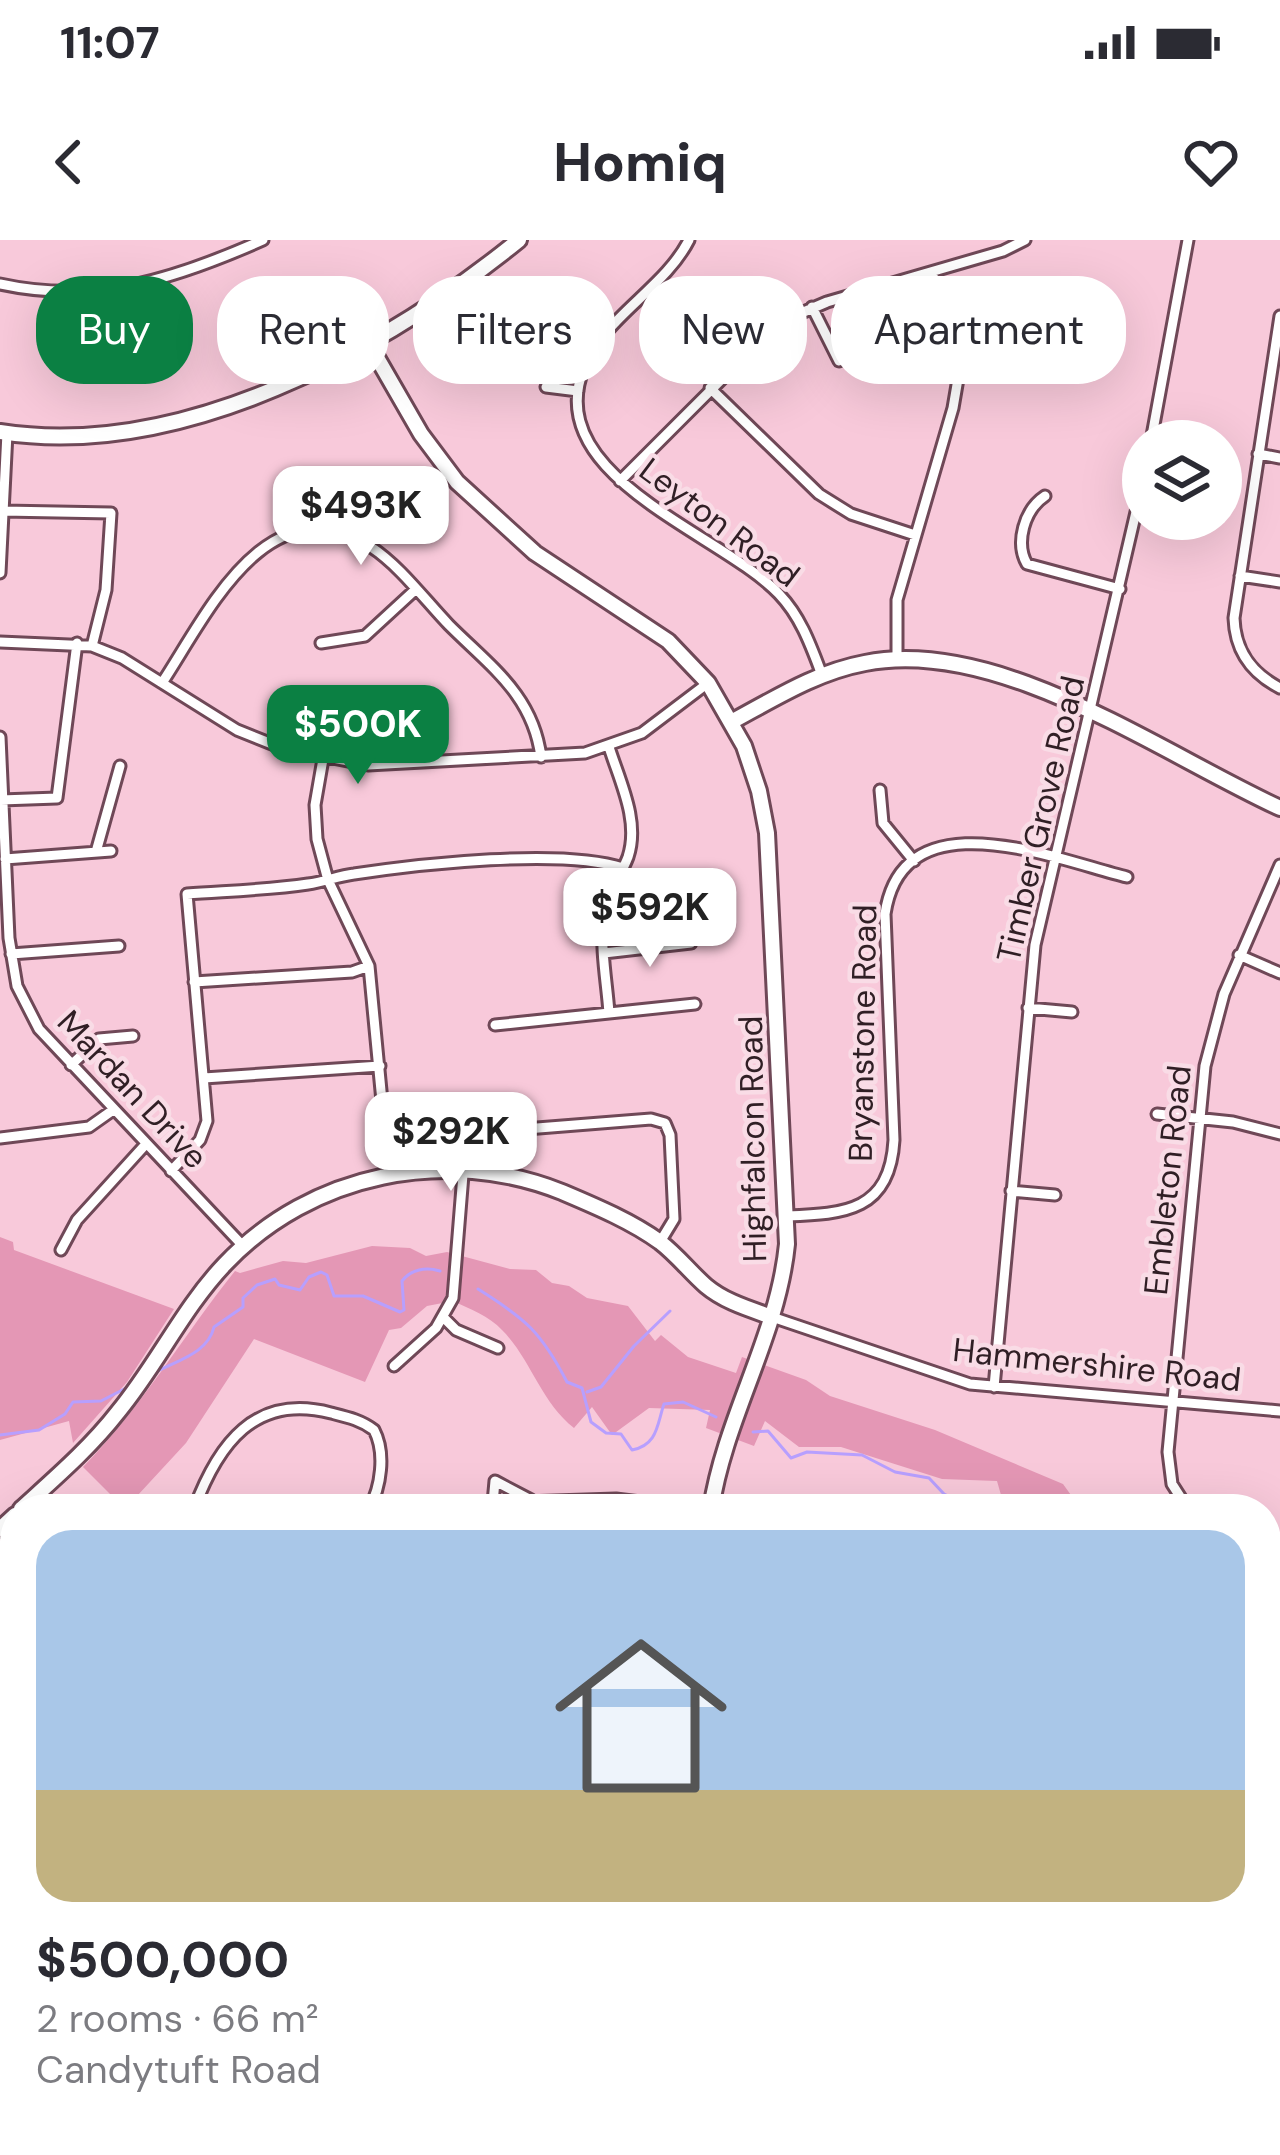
<!DOCTYPE html>
<meta charset="utf-8">
<style>
:root{--surface:#fff;--page:#f7f7f7;--text:#2b2b33;--muted:#7c7c81;--accent:#0b8043}
body{margin:0;font-family:"DM Sans",sans-serif;background:var(--page);color:var(--text);height:100vh;display:flex;flex-direction:column;font-size:45px;white-space:nowrap}
*{box-sizing:border-box;margin:0}
p{font-size:39px;color:var(--muted)}
.icon{flex:none;width:66px;height:66px;fill:none;stroke:currentColor;stroke-width:2;stroke-linecap:round;stroke-linejoin:round}
.map{position:relative;flex:1;overflow:hidden}
.details{position:absolute;left:0px;top:1254px;width:1281px;height:663px;display:flex;flex-direction:column;background:var(--surface);border-radius:48px 48px 0 0;box-shadow:0 12px 48px #0002}
.details>*{flex:none}
.hud{position:absolute;left:36px;top:36px;width:1209px;height:108px;display:flex;gap:24px}
.tools{position:absolute;left:1122px;top:180px;display:grid;gap:24px}
.tools a{display:grid;place-items:center;width:120px;height:120px;border-radius:50%;background:var(--surface);box-shadow:0 12px 48px #0002;font-size:60px}
.price{position:absolute;translate:-50% -102px;padding:0 27px;border-radius:24px;background:#fff;color:#222;font-size:39px;line-height:78px;filter:drop-shadow(0 3px 6px #0008)}
.price::after{content:'';position:absolute;left:50%;top:72px;width:36px;height:27px;margin-left:-18px;background:inherit;clip-path:polygon(0 0,100% 0,50% 100%)}
.price.active{background:var(--accent);color:#fff}
ul{padding:0;list-style:none}
li{display:grid;align-content:center;gap:24px;height:636px;padding:0 36px}
li span{display:grid;place-items:center;height:372px;border-radius:36px;color:#555}
li>.icon{margin-inline-start:auto}
span .icon{width:216px;height:216px;fill:#fffc;stroke-width:1}
li b{font-size:51px}
.pill{padding:0 42px;border-radius:48px;background:var(--surface);box-shadow:0 12px 48px #0002;font-size:42px;line-height:108px}
.pill.active{background:var(--accent);color:#fff}
.status{display:flex;justify-content:space-between;align-items:center;height:84px;padding:0 60px;background:var(--surface);direction:ltr}
.status svg{height:33px;fill:currentColor}
header{display:flex;justify-content:space-between;align-items:center;height:156px;padding:0 36px;background:var(--surface);font-size:54px;font-weight:800}
.map>svg:first-child{display:block}
.green{fill:#e497b5}
.lines{fill:none;stroke-linecap:round;stroke-linejoin:round}
.stream{stroke:#b79ffe;stroke-width:3}
.street-casing{stroke:#6f4857;stroke-width:15}
.secondary-casing{stroke:#6f4857;stroke-width:20}
.primary-casing{stroke:#fff;stroke-width:21}
.street{stroke:#fff;stroke-width:9}
.secondary{stroke:#fff;stroke-width:14}
.primary{stroke:#f6b98b;stroke-width:15}
.labels{text-anchor:middle;stroke-width:9;stroke-linejoin:round;paint-order:stroke}
.street-label{font-size:33px;fill:#301f25;stroke:#f9dce6}
</style>
<div class="status"><b>11:07</b><svg viewBox="0 0 49 12"><path d="M0 12V9h3v3zM5 12V6h3v6zM10 12V3h3v9zM15 12V0h3v12zM26 1h20v11H26zM47 4h2v5h-2z"/></svg></div>
<header><svg class="icon" aria-label="back" viewBox="0 0 24 24"><path d="M15 5l-7 7 7 7"/></svg>Homiq<svg class="icon" aria-label="heart" viewBox="0 0 24 24"><path d="M12 20l-8-8c-3-5 5-10 8-4 3-6 11-1 8 4z"/></svg></header>
<div class="map">
<svg width="1280" height="1915" viewBox="0 0 1280 1915">
<rect width="100%" height="100%" fill="#f8c9da"/>
<path class="green" d="M 0,997 L 13,1002 L 14,1010 L 174,1069 L 127,1142 L 73,1203 L 69,1181 L 0,1200 Z
M 372,1006 L 410,1008 L 426,1016 L 447,1012 L 510,1029 L 536,1030 L 552,1043 L 569,1046 L 587,1058 L 628,1066 L 655,1101 L 661,1095 L 688,1117 L 736,1133 L 742,1117 L 806,1140 L 830,1156 L 935,1190 L 1063,1244 L 1081,1269 L 1005,1269 L 997,1241 L 942,1239 L 841,1207 L 799,1207 L 765,1181 L 754,1206 L 706,1188 L 710,1170 L 649,1168 L 612,1195 L 592,1167 L 574,1188 C 540,1161 531,1119 502,1090 C 489,1076 470,1069 453,1061 L 427,1066 L 401,1088 L 389,1090 L 365,1142 L 254,1099 L 186,1203 L 125,1269 L 83,1227 C 142,1167 183,1096 235,1031 L 240,1033 L 283,1021 L 306,1023 Z
M 1280,1366 L 1280,1616 L 1266,1627 L 1266,1371 Z"/>
<g class="lines">
<path class="stream" d="M 478,1049 C 526,1079 541,1092 567,1142 L 582,1148 L 591,1182 L 606,1193 L 621,1194 L 632,1210 C 658,1205 657,1184 664,1164 L 683,1162 L 716,1177
M 156,1132 C 178,1120 208,1113 214,1087 L 243,1067 L 243,1058 L 257,1045 L 275,1039 L 279,1045 L 300,1050 L 309,1037 L 321,1032 L 327,1035 L 334,1056 L 363,1056 L 400,1072 L 404,1070 L 402,1041 C 411,1029 426,1027 440,1031
M 587,1152 L 601,1147 L 634,1106 L 670,1071
M 753,1192 L 768,1191 L 791,1218 L 807,1212 L 862,1215 L 895,1232 L 929,1238 L 944,1254 L 970,1266 L 1000,1269
M 0,1195 L 39,1190 L 65,1174 L 73,1162 L 101,1161 L 132,1145
M 1266,1467 L 1280,1465
M 1266,1641 L 1280,1614"/>
<defs>
<path id="street" d="M 689,0 C 664,49 605,76 584,128 C 540,237 721,293 779,354 C 801,377 811,406 822,435
M 0,44 C 96,65 175,39 263,0
M 812,67 L 839,121
M 1280,76 L 1234,378 C 1235,411 1251,433 1280,448
M 959,133 L 1017,128 L 1033,118
M 546,147 L 578,151
M 710,148 L 819,254 L 851,274 L 915,295
M 1151,201 L 1188,0
M 1258,214 L 1280,218
M 620,241 L 778,83 L 827,62 L 1003,11 L 1025,0
M 1045,256 C 1024,270 1015,303 1027,324 L 1120,349
M 3,271 L 111,273 L 106,350 L 92,406
M 327,292 L 327,267
M 0,333 L 7,193
M 1240,336 L 1280,342
M 0,402 L 92,406 L 122,418 L 237,490 L 282,508 L 368,525 L 585,513 L 642,493 L 708,443
M 321,403 L 365,396 L 415,350
M 897,418 L 897,360 L 953,168 L 959,133 L 932,32
M 162,443 C 207,375 267,241 371,307 C 400,326 425,360 449,385 C 491,427 533,455 541,517
M 0,497 L 9,698 L 17,746 L 39,789 L 243,1006
M 323,519 L 315,565 L 317,599 L 328,640 L 369,726 L 389,934
M 880,550 L 883,583 L 914,621
M 1,560 L 57,558 L 77,403
M 96,612 L 120,526
M 5,619 L 111,611
M 604,713 L 691,703
M 11,714 L 119,706
M 1239,715 L 1280,733
M 194,742 L 352,732 L 369,726
M 1028,768 L 1072,772
M 609,773 C 607,743 600,709 604,679 C 606,655 620,638 628,617 C 640,581 620,542 609,507
M 495,785 L 695,764
M 71,825 L 99,799 L 133,796
M 204,838 L 380,826
M 1157,874 L 1233,882 L 1280,894
M 0,898 L 89,887 L 113,870
M 171,931 L 200,900 L 207,881 L 187,654 C 227,651 269,650 308,644 C 324,642 338,636 354,634 C 421,624 561,608 623,628
M 1011,951 L 1055,955
M 787,976 C 845,974 890,971 894,900 L 885,674 C 903,555 1054,619 1127,637
M 61,1010 L 77,980 L 146,904
M 443,1077 L 456,1090 L 498,1108
M 772,1077 L 970,1144 L 1280,1171
M 394,1126 L 436,1088 L 453,1058 L 465,910 L 475,893 L 651,879 L 665,883 L 670,895 L 674,979 L 660,1002
M 994,1147 L 1035,705 L 1143,242
M 531,1260 L 495,1241 L 493,1263 L 616,1259 L 697,1269
M 194,1269 C 218,1204 255,1153 331,1173 C 347,1177 361,1180 374,1190 C 386,1213 381,1247 369,1269
M 1188,1269 L 1172,1244 L 1168,1212 L 1205,826 L 1224,754 L 1280,625
M 1266,1300 L 1280,1304
M 0,1630 L 15,1627
M 1266,1816 L 1280,1797
M 1195,1915 L 1204,1902"/>
<path id="secondary" d="M 368,102 L 421,194 L 457,242 L 535,313 L 668,401 L 708,443 L 744,506 L 759,551 L 767,593 L 787,1004 C 778,1096 725,1177 711,1269
M 0,192 C 181,220 382,111 519,0
M 731,482 C 774,459 816,432 865,423 C 998,396 1162,514 1280,568
M 21,1269 C 55,1238 90,1208 118,1172 C 157,1125 183,1068 225,1024 C 311,933 447,906 562,952 C 595,966 631,981 660,1002 C 677,1015 690,1032 706,1046 C 725,1062 750,1069 772,1077
M 0,1289 L 15,1275
M 88,1915 L 93,1902
M 677,1915 L 690,1902"/>
<path id="primary" d="M 0,1311 L 15,1326
M 575,1902 L 587,1915"/>
</defs>
<use href="#street" class="street-casing"/>
<use href="#secondary" class="secondary-casing"/>
<use href="#primary" class="primary-casing"/>
<use href="#street" class="street"/>
<use href="#secondary" class="secondary"/>
<use href="#primary" class="primary"/>
</g>
<g class="labels">
<g class="street-label">
<text transform="translate(720 282) rotate(37)" y="12">Leyton Road</text>
<text transform="translate(1040 579) rotate(-77)" y="12">Timber Grove Road</text>
<text transform="translate(862 793) rotate(-89)" y="12">Bryanstone Road</text>
<text transform="translate(133 849) rotate(47)" y="12">Mardan Drive</text>
<text transform="translate(752 899) rotate(-91)" y="12">Highfalcon Road</text>
<text transform="translate(1167 940) rotate(-84)" y="12">Embleton Road</text>
<text transform="translate(1097 1124) rotate(6)" y="12">Hammershire Road</text>
</g>
</g>
</svg>
<div class="tools">
<a><svg class="icon" aria-label="layers" viewBox="0 0 24 24"><path d="M12 4l9 5-9 5-9-5zM3 14l9 5 9-5"/></svg></a>
</div>
<b class="price" style="left:361px;top:328px">$493K</b>
<b class="price active" style="left:358px;top:547px">$500K</b>
<b class="price" style="left:650px;top:730px">$592K</b>
<b class="price" style="left:451px;top:954px">$292K</b>
<div class="hud">
<a class="pill active">Buy</a>
<a class="pill">Rent</a>
<a class="pill">Filters</a>
<a class="pill">New</a>
<a class="pill">Apartment</a>
</div>
<section class="details">
<ul>
<li><span style="background:linear-gradient(#a9c7e8 70%,#c2b280 0)"><svg class="icon" aria-label="home" viewBox="0 0 24 24"><path d="M3 11l9-7 9 7M6 9v11h12V9"/></svg></span><div><b>$500,000</b><p>2 rooms · 66 m²</p><p>Candytuft Road</p></div></li>
</ul>
</section>
</div>
